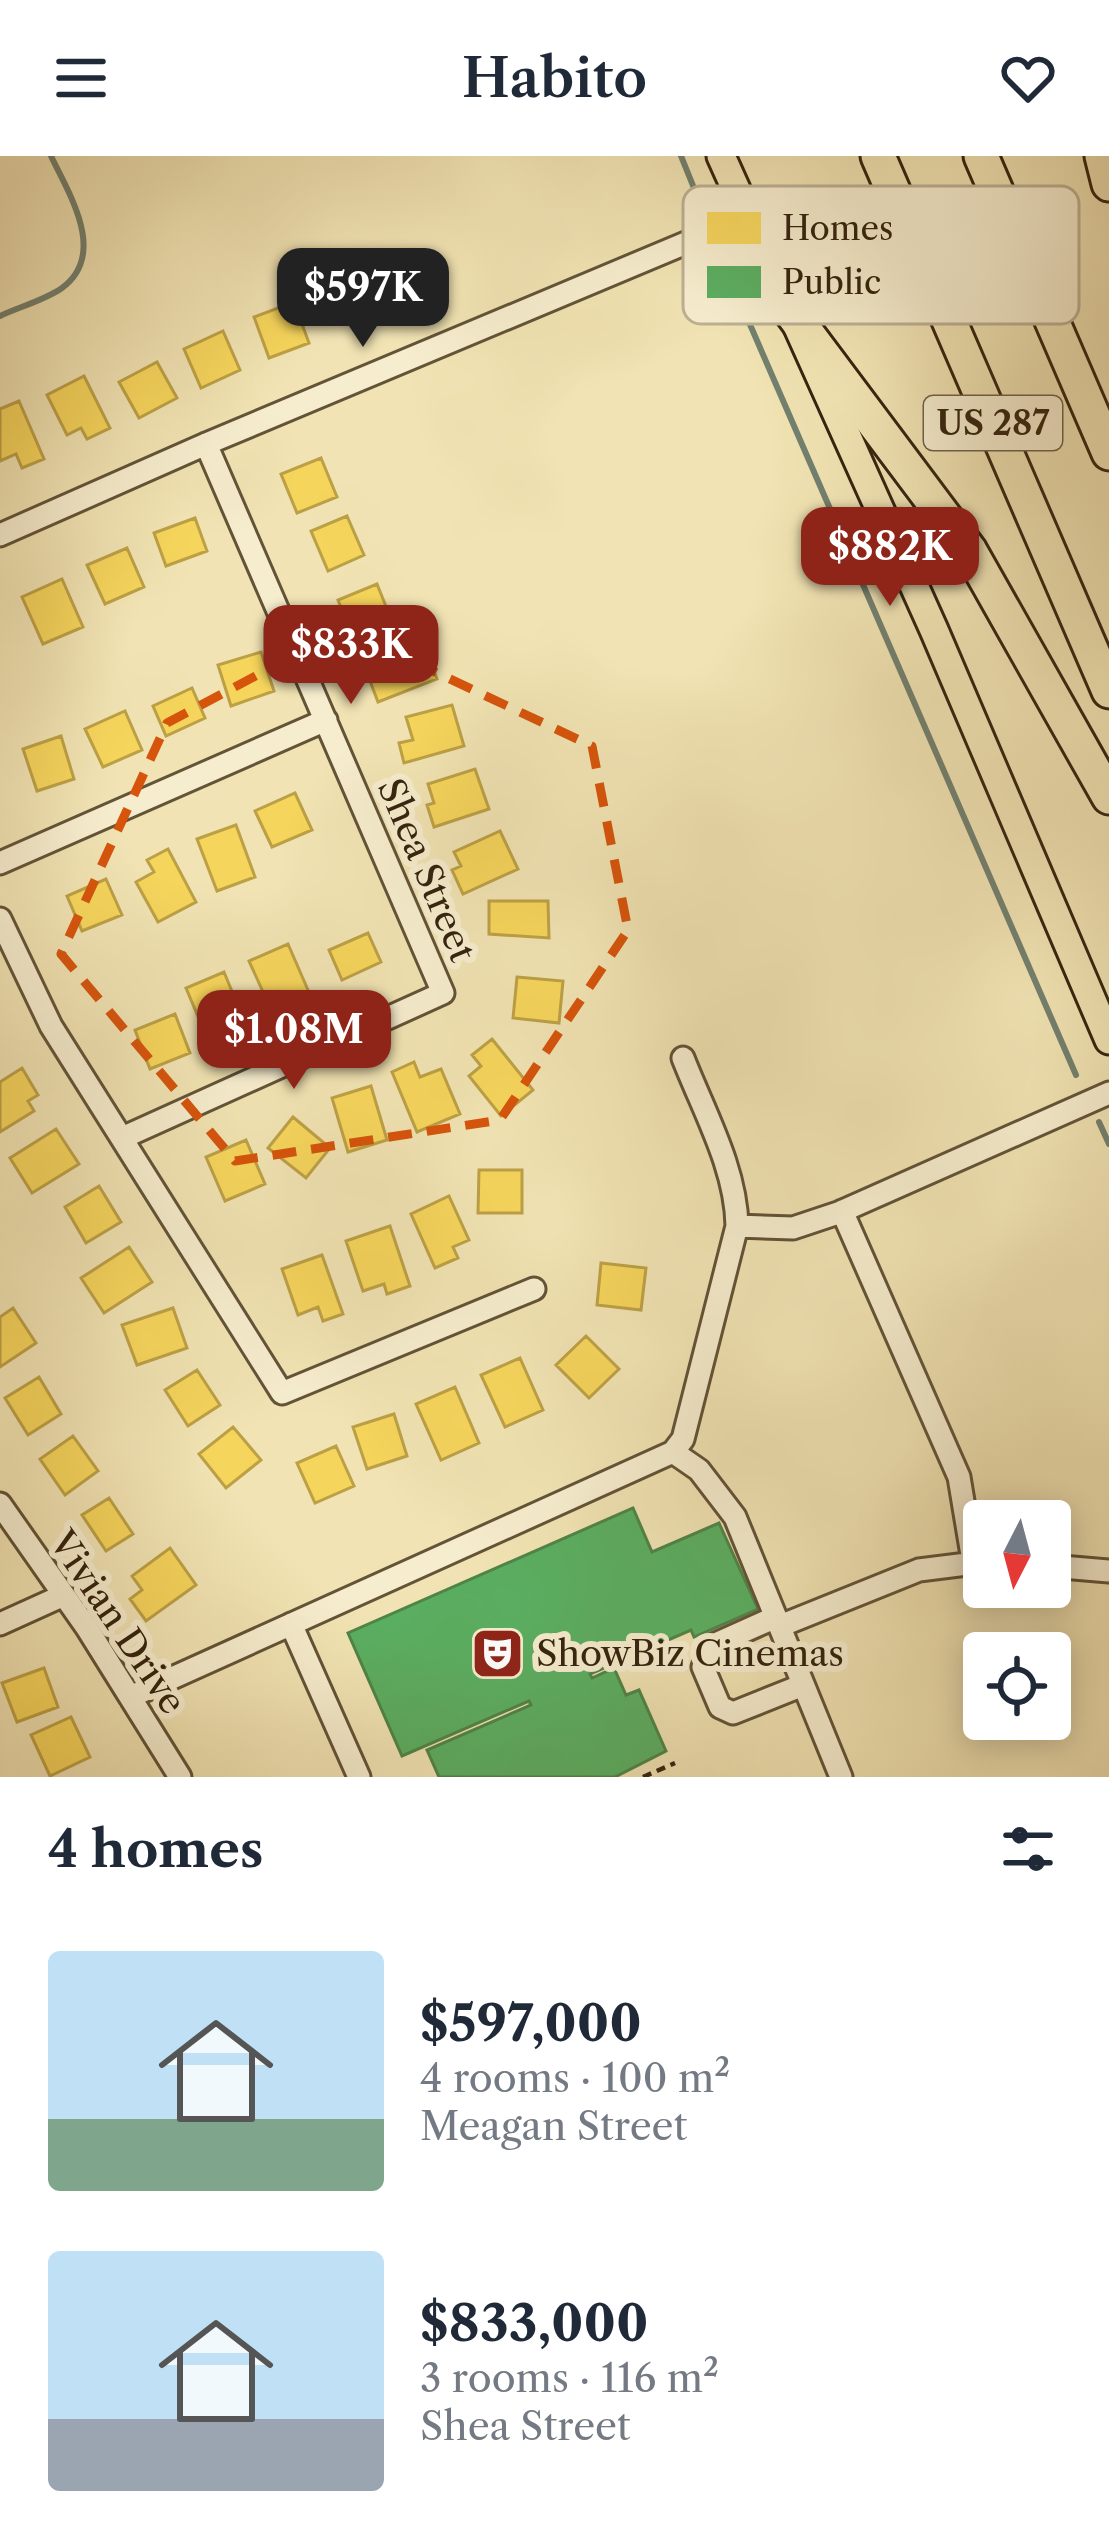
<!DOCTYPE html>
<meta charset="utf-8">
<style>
:root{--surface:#fff;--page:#f6f6f7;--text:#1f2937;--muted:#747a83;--accent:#8f2418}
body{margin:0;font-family:"Libre Caslon Text",serif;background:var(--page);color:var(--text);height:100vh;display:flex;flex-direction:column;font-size:45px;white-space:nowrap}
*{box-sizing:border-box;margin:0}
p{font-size:39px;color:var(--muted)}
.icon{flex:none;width:66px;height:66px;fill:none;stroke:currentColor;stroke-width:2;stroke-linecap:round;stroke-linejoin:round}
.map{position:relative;height:1621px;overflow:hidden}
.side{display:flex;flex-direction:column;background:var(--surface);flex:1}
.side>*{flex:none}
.needle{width:78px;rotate:186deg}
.tools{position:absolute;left:963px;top:1344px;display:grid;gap:24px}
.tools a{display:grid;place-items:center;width:108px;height:108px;border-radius:12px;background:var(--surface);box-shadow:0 6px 30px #0003;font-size:60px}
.price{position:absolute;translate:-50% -102px;padding:0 27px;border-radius:24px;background:var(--accent);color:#fff;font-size:39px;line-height:78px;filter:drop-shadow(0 3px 6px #0008)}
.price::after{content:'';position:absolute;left:50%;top:72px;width:36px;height:27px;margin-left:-18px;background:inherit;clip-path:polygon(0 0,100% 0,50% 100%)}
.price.current{background:#222;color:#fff}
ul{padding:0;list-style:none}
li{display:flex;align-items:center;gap:36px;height:300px;padding:0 48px}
li span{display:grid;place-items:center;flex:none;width:336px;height:240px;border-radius:12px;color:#555}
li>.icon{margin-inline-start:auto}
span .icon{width:144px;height:144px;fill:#fffc;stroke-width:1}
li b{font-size:51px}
h2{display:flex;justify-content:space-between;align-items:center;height:144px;padding:0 48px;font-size:51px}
header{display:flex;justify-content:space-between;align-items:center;height:156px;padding:0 48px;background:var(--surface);font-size:54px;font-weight:600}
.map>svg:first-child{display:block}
.homes{fill:#f6d55c;stroke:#bca045;stroke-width:3}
.public{fill:#5aae61;stroke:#4f8448;stroke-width:3}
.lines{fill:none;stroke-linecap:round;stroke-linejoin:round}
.stream{stroke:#72806f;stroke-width:6}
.minor-casing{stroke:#635337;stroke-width:27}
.major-casing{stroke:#34230e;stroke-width:33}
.highway-casing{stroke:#34230e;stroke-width:39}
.path{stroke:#34230e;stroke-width:4.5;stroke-dasharray:9 6;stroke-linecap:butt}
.minor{stroke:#f6edce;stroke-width:21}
.major{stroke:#f1e3b3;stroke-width:27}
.highway{stroke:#f1e3b3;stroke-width:33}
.marked{fill:none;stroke:#d6540c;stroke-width:9;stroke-dasharray:24 15;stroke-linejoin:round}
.labels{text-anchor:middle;stroke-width:12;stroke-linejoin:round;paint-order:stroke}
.shield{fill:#f6edce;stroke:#6e6048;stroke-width:3}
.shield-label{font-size:33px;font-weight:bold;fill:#34230e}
.street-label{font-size:36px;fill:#34230e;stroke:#f6edce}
.poi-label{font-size:36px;fill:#34230e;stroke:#f6edce;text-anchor:start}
.key{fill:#f6edce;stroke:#bcb094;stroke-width:3}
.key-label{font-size:33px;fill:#34230e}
</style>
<header><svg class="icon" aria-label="menu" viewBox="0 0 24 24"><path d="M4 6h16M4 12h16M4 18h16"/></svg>Habito<svg class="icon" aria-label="heart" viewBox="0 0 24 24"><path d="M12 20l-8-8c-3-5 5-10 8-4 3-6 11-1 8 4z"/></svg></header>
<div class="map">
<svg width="1109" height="1621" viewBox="0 0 1109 1621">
<rect width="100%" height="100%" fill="#f1e3b3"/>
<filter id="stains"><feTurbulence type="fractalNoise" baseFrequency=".00167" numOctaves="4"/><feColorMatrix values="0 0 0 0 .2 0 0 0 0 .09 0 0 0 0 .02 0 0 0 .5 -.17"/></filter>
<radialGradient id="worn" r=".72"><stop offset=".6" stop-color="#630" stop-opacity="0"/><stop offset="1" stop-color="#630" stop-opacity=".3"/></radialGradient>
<path class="homes" d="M 294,146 L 309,187 L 269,202 L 254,161 Z
M 223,175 L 240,214 L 201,232 L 184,193 Z
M 157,206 L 177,242 L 139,262 L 119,226 Z
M 84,220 L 110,272 L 87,283 L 81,272 L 67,279 L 47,239 Z
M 19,245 L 44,303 L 22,312 L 16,298 L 0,305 L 0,253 Z
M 321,302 L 337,341 L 297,357 L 281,318 Z
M 347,360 L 364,399 L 328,415 L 311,375 Z
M 195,362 L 207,395 L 166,410 L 154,377 Z
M 127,392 L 144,431 L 105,448 L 87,409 Z
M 62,423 L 83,471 L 43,488 L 22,441 Z
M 377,428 L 393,468 L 354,483 L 338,444 Z
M 422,484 L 437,523 L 378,546 L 370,525 L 385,519 L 378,501 Z
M 261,496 L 274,535 L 231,550 L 218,509 Z
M 192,532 L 205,562 L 166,580 L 153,550 Z
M 452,549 L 464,590 L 404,607 L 399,587 L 413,584 L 406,561 Z
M 125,555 L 142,594 L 103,611 L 85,573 Z
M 61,580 L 74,623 L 37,635 L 23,593 Z
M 475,613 L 489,653 L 434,671 L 427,649 L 434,647 L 428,628 Z
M 295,637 L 312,674 L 272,691 L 255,655 Z
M 236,669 L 255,721 L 217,735 L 197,683 Z
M 500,675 L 518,713 L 463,738 L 452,714 L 461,710 L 454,696 Z
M 168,693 L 196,746 L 158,766 L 136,726 L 154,716 L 147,704 Z
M 106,723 L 122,759 L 82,775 L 67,740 Z
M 489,745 L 548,745 L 549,782 L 489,778 Z
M 368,777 L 381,806 L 342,824 L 329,794 Z
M 288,788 L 311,841 L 290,851 L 286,842 L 269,849 L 249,805 Z
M 224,816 L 245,867 L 207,882 L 186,832 Z
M 517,821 L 563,825 L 559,867 L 513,862 Z
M 175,858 L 190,897 L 150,913 L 135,874 Z
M 492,883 L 533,934 L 501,960 L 469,920 L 481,910 L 472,899 Z
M 414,906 L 420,921 L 441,913 L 460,958 L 417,976 L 392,916 Z
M 22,912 L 38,939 L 28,945 L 34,955 L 0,976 L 0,926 Z
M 371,930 L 387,984 L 348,996 L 332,942 Z
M 293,961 L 330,992 L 306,1022 L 268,992 Z
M 56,973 L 79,1008 L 32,1037 L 10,1002 Z
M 246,984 L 265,1028 L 225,1045 L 206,1001 Z
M 479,1014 L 522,1014 L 522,1057 L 478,1057 Z
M 99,1030 L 121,1066 L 86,1087 L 65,1051 Z
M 449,1040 L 469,1084 L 453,1091 L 458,1102 L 435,1112 L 411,1058 Z
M 390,1070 L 410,1130 L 387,1138 L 384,1128 L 363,1135 L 346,1085 Z
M 129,1091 L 152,1126 L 104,1157 L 81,1122 Z
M 322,1099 L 343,1158 L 323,1165 L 318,1151 L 298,1159 L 282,1113 Z
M 601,1107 L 646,1112 L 641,1154 L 597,1149 Z
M 13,1152 L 36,1187 L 0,1211 L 0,1161 Z
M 173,1152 L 187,1192 L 137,1209 L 122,1169 Z
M 586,1180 L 619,1213 L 589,1242 L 556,1209 Z
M 520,1202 L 543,1254 L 505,1271 L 481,1219 Z
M 197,1214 L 220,1249 L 188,1270 L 165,1234 Z
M 39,1221 L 61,1258 L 28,1279 L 5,1242 Z
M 455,1231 L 479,1287 L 441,1304 L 416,1248 Z
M 394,1258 L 407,1300 L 367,1313 L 353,1271 Z
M 233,1271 L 261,1304 L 226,1332 L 199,1298 Z
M 73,1280 L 98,1315 L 65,1339 L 40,1303 Z
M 336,1290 L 354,1330 L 315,1347 L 297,1307 Z
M 109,1342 L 133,1378 L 106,1395 L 82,1359 Z
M 170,1392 L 196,1429 L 146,1465 L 130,1443 L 142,1434 L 132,1420 Z
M 44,1512 L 58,1551 L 17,1566 L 2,1527 Z
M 71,1561 L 90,1601 L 50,1620 L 31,1579 Z"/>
<path class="public" d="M 633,1352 L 652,1396 L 719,1367 L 758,1453 L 694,1481 L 691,1474 L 590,1518 L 592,1522 L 614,1512 L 626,1539 L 639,1534 L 666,1595 L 615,1621 L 439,1621 L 427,1594 L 531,1549 L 529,1545 L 402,1600 L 348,1477 Z"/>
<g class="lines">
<path class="stream" d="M 681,0 L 700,47
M 725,111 L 1076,919
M 0,160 C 19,151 45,144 62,132 C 108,98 69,38 51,0
M 1099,966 L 1109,988"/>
<defs>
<path id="minor" d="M 0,379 L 206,288 L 748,61
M 0,707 L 326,564
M 0,763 L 51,870 L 282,1237 L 534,1133
M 683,902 C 704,956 736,1012 737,1070
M 122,982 L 443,837 L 206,288
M 842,1055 L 959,1321 L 973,1405
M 673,1296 L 699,1314 L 735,1361 L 841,1621
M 0,1348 L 87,1472 L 180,1621
M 1050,1410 L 1109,1415
M 776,1461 L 711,1490 L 703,1511 L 720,1551 L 733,1557 L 803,1529
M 0,1468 L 64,1439
M 291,1468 L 359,1621
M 780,1470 L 919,1414 L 983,1406
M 130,1541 L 673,1296 L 683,1283 L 737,1070 L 793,1072 L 838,1057 L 1109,937"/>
<path id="major" d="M 721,0 L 934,474 L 1109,884"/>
<path id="highway" d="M 878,0 L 1109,535
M 981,0 L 1109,297
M 1102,0 L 1109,28
M 791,156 L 970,395 L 1109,641"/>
</defs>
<use href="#minor" class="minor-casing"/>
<use href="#major" class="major-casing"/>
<use href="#highway" class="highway-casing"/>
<path class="path" d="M 643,1621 L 675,1607"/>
<use href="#minor" class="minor"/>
<use href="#major" class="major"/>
<use href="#highway" class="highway"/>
</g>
<path class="marked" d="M 344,473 L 592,590 L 628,774 L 500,964 L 235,1005 L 61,798 L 167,567 Z"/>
<defs>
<symbol id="theatre-square" viewBox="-11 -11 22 22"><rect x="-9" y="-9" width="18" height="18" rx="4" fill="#8f2418" stroke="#f6edce"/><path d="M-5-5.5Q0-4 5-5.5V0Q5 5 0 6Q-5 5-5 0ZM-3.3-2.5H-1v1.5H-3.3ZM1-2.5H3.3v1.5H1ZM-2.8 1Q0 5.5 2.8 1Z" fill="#fff"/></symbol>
</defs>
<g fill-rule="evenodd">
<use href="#theatre-square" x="468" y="1468" width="59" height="59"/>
</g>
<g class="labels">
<rect class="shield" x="924" y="240" width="138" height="54" rx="9"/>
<g class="shield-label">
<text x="993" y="279">US 287</text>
</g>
<g class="street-label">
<text transform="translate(427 714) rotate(67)" y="13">Shea Street</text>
<text transform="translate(118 1466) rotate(56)" y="13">Vivian Drive</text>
</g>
<g class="poi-label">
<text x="536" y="1510">ShowBiz Cinemas</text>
</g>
</g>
<rect x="683" y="30" width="396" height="138" rx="18" class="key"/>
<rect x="707" y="56" width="54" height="32" fill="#f6d55c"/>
<rect x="707" y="110" width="54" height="32" fill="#5aae61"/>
<g class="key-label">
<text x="782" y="84">Homes</text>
<text x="782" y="138">Public</text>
</g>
<rect width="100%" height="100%" filter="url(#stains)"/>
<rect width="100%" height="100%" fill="url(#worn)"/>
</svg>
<div class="tools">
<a><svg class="needle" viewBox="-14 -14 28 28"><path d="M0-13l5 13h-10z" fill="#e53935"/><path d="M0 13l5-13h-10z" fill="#747a83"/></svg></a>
<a><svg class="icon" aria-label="locate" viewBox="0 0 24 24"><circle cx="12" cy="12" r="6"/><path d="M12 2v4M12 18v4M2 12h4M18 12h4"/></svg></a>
</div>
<b class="price current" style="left:363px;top:194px">$597K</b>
<b class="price" style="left:890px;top:453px">$882K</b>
<b class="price" style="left:351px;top:551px">$833K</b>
<b class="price" style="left:294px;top:936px">$1.08M</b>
</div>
<section class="side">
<h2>4 homes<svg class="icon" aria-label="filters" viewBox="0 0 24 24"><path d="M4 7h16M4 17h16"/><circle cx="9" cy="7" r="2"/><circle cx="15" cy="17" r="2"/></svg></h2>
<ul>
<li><span style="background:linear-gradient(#bfe0f5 70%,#7fa58c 0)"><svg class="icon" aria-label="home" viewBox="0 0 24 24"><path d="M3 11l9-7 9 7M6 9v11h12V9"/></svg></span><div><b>$597,000</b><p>4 rooms · 100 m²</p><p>Meagan Street</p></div></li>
<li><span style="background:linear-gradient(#bfe0f5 70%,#9aa5b1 0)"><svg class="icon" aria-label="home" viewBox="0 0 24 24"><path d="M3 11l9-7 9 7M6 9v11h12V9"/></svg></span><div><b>$833,000</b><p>3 rooms · 116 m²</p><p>Shea Street</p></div></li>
</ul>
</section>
